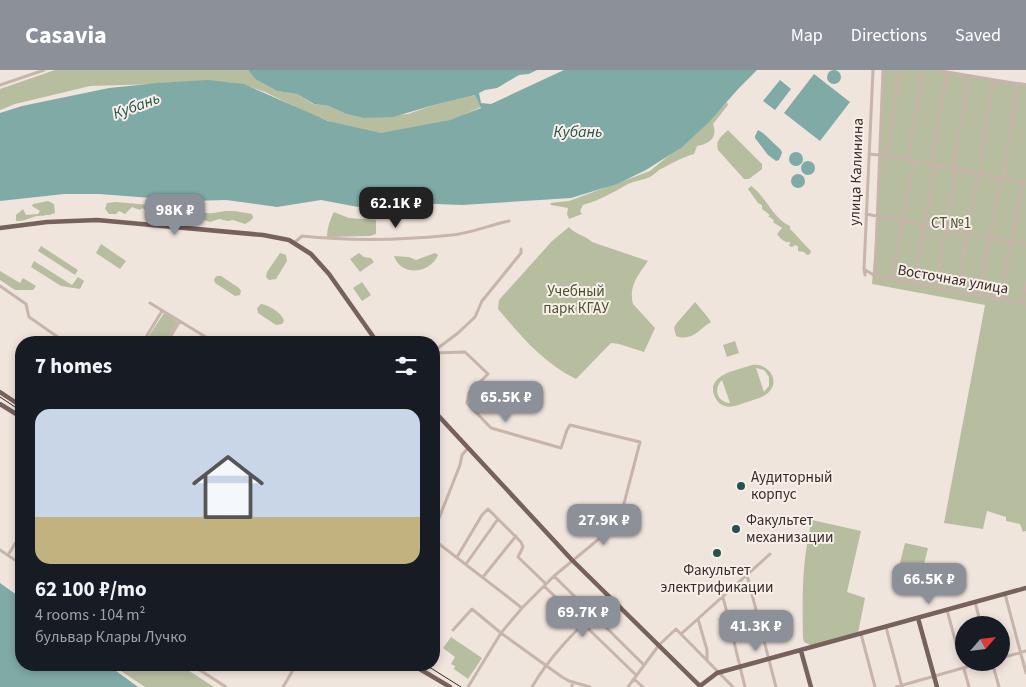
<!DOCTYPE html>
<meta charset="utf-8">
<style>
:root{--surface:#171b24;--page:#242831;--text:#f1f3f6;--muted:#9ea1a6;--accent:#8c9099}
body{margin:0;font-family:"Source Sans 3",sans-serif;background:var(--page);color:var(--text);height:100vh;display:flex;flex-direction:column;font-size:19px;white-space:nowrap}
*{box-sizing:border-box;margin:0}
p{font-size:16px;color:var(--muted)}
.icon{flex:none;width:28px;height:28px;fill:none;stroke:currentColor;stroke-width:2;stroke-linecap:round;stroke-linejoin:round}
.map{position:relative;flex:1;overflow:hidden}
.sheet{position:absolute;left:15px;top:266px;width:425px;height:335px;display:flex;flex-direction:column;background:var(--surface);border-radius:20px;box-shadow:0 2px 8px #0003}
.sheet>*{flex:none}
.needle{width:32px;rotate:62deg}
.buttons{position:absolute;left:955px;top:546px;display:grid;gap:10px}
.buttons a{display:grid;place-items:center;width:55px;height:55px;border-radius:50%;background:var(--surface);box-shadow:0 2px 8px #0003;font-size:25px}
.price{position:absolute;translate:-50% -42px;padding:0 11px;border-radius:10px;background:var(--accent);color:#fff;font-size:16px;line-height:32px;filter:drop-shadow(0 1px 2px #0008)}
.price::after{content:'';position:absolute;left:50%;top:30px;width:15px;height:11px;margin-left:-8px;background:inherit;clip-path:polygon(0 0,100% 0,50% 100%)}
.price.on{background:#222;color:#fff}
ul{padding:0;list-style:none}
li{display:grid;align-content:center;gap:10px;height:265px;padding:0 20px}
li span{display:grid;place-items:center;height:155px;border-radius:15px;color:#555}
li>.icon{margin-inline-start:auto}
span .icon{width:90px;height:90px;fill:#fffc;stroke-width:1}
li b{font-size:21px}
h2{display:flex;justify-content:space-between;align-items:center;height:60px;padding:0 20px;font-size:21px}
header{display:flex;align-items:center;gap:30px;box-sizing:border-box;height:70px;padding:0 25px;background:var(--accent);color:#fff}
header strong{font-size:24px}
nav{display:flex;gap:28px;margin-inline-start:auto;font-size:18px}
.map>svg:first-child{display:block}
.green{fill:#b7bd9f;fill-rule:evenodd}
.water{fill:#7faaa6}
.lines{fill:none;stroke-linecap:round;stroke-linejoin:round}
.minor{stroke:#c7b4aa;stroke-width:3}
.major{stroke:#76615c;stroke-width:4.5}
.tram{stroke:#352b29;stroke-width:1}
.poi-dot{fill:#23534f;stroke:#f8efe9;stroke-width:2}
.labels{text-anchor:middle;stroke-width:4;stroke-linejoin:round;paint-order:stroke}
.street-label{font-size:15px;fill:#352b29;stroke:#f8efe9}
.park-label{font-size:15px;fill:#49512f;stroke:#f8efe9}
.poi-label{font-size:15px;fill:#352b29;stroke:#f8efe9;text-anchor:start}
.water-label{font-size:16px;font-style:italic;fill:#23534f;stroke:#f8efe9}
</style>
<header>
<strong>Casavia</strong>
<nav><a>Map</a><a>Directions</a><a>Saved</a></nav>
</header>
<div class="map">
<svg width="1026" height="617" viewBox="0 0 1026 617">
<rect width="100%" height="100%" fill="#f0e5dd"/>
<path class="green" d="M 55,0 L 248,0 L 255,9 L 277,21 L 297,24 L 313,34 L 329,36 L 346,44 L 363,48 L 408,44 L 434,35 L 475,25 L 481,37 L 457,48 L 434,55 L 388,65 L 334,53 L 308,43 L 265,22 L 245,15 L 227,12 L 90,16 L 15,34 L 0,40 L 0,19 Z
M 882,0 L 941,0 L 995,10 L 1026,13 L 1026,461 L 1023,462 L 1020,454 L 1006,451 L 1006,447 L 987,441 L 983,459 L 944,453 L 985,235 L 872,214 L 877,146 Z
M 727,32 L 728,35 L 713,54 C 718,67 710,74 697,76 L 694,84 C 683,87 670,94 659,100 C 656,102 654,105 650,107 C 643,110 635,111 628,114 C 612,123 600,130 583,135 L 580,141 L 582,144 L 569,149 L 567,144 L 568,138 L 551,135 L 550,133 L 569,131 L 650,101 L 689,69 Z
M 728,60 L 762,94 L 762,99 L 749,109 L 744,109 L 718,80 C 715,70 722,66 728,60 Z
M 751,116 C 765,125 773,149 790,156 L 790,159 C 798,166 803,174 811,181 L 810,184 L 807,185 L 804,182 L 798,181 L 798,177 L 796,175 L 792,177 L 789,176 L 790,172 C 784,173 780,168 777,164 L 782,158 L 773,152 L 774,150 L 768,146 L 770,145 L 762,139 L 762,135 L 758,133 L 748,119 Z
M 48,131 L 54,134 L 55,143 L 49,145 L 45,145 L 44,146 C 34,144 26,152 16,151 L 16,145 L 23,139 L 26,145 L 38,144 L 40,141 L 32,136 L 33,134 Z
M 116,132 L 161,136 L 167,139 L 169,137 L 176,137 L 176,142 L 180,140 L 183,143 L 196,139 C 210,148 216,140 231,141 C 238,141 245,143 252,144 L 253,148 L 250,151 L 245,154 L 233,150 L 228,151 L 219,149 L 210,152 L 199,148 L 196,154 L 185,152 L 179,147 L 177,150 L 161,149 L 150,139 L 147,141 L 142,138 L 140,140 L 132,137 L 125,144 L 119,141 L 116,144 L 109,144 L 105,139 L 107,133 Z
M 334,142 L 349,148 L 376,150 L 376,164 L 370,166 L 327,167 C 327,159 330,149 334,142 Z
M 569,157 C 576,165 585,165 592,172 L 648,191 C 639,204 628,216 633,234 L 655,258 L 644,282 L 619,274 L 611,273 L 576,309 C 543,293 521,266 498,239 L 499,230 L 552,171 Z
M 101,174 L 126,191 L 120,199 L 96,183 Z
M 41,176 L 78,200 L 75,205 L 38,181 Z
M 280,183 L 286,185 L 287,191 L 276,209 L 269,210 L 266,207 L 267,202 Z
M 359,183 L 364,187 L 371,188 L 374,192 L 360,202 L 350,189 Z
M 435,183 L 438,185 C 430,204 401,207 394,186 L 409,187 L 416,190 Z
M 34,191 L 72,215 L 78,207 L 84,211 L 80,219 L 61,216 L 31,197 Z
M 0,201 L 20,213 L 23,208 L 36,216 L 33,220 L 15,220 L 0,210 Z
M 217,206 L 221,206 L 239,218 L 241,221 L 240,225 L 235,226 L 215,213 L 214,209 Z
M 362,212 L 371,225 L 362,231 L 353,218 Z
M 695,232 L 706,245 L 711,252 C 699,259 692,272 676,266 L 674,258 L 676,254 Z
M 261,234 C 269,235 282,243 284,251 L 282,254 L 276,255 L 258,243 L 257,238 Z
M 164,243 L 178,252 L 165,272 L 145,272 Z
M 735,271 L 739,283 L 727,287 L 723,275 Z
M 752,295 C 767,292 781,310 769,322 C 763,328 752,330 744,333 C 738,335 731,338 725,336 C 720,335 716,330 714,325 C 707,304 738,300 752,295 ZM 756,298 L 764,300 L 769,307 L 769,316 L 764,322 ZM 722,310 L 730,333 L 729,333 C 717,331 713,319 722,310 Z
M 812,450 L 861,461 L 847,522 L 865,528 L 858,563 L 812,576 L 804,572 L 803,568 C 802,527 802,489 812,450 Z
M 905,473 L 928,478 L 919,514 L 896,508 Z
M 451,567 L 482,588 L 468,609 L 454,599 L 455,596 L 451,594 L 455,587 L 443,578 Z
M 112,595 L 180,595 L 214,617 L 145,617 Z"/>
<path class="water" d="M827 7a7 7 0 1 1 14 0a7 7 0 1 1-14 0Z
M 248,0 L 537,0 L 529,4 L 519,5 L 497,18 L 485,20 L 479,23 L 481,33 L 491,34 L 564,0 L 757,0 L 739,18 L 709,52 L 682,77 L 646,100 L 617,114 L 571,128 L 462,135 L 410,133 L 391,137 L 378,135 L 358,137 L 321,130 L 277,137 L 226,130 L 191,131 L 99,124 L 64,124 L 0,131 L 0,43 L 22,36 L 109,18 L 158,13 L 208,10 L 244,14 L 328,51 L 381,63 L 450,50 L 481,38 L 475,25 L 434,35 L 393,47 L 363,48 L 346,44 L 329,36 L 314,34 L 297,24 L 277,21 L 255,9 Z
M 814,4 L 850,32 L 820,71 L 784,43 Z
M 780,10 L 791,19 L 775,40 L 763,31 Z
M 758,60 L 763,63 L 781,80 L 782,83 L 779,90 L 776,91 L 768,85 L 755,68 L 755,66 Z
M789 89a7 7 0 1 1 14 0a7 7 0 1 1-14 0Z
M801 98a7 7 0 1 1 14 0a7 7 0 1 1-14 0Z
M791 111a7 7 0 1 1 14 0a7 7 0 1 1-14 0Z
M 0,513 L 21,528 L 21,595 L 108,595 L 138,617 L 0,617 Z"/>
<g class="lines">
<path class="minor" d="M 935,0 L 1026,15
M 0,15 L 44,0
M 869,84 L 887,86 L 1026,113
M 887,86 L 900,0
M 908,91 L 923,0
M 931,95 L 947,2
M 953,99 L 969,6
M 981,105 L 983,71 L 994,10
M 1003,109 L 1018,14
M 866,144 L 1026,174
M 295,172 L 302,166 C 350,171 404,170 452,165 C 471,163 490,155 509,151
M 864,199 L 875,206 L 1026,234
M 865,205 L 864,199 L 873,0
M 875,206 L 883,0
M 892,209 L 914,92
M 914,214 L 935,96
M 0,216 L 26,234 L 29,247 L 65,272
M 936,217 L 956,100
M 957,221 L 978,104
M 979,225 L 1001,108
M 1000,229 L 1023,112
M 150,233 L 214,272
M 1022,233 L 1026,212
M 143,272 L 162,241
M 167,272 L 180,251
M 434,281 L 458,263 L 475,247 L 482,231 L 521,183 L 521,179
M 434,283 L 465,282 L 488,304 L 469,323 L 467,333 L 491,358 L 561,378 L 567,360 L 570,355 L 640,372 L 620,449 L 611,459 L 554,506 L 522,538 L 501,563 L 468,617
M 434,461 L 460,395 L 462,385 L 468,378
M 434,470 L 522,538
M 0,480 L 21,494
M 8,485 L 21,464
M 457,487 L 482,445 L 488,439 L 521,472 L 523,477 L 518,487 L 546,514
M 466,494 L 498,449
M 747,505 L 776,617
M 554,506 L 644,595
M 483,507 L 516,466
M 544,516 L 636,605
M 1005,524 L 1026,603
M 723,527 L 745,617
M 975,532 L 981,555
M 947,540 L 958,581
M 698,549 L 707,580 L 707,590
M 886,557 L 902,617
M 453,560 L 472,539 L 501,563 L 562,607 L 569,611 L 590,617
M 681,564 L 770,484
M 861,564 L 875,617
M 1001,588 L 1026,581
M 992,592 L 999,617
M 192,595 L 226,617
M 964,599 L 969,617
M 634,609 L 643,617
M 572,612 L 572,617
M 283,617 L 296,595
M 532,617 C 552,582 582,555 610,527
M 628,617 L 659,575 L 676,559 L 733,617
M 896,617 L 984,592"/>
<path class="major" d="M 0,158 L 47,152 L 97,150 L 263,165 L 289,170 L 311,184 L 329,204 L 377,272
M 0,322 L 21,336
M 0,334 L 21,347
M 434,341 L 572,490 L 700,616 L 717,603 L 1026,518
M 918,548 L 937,617
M 801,581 L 811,617
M 413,595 L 450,617"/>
<path class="tram" d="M 0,327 L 21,341
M 426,595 L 461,617"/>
</g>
<g class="poi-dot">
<circle cx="741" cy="416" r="5"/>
<circle cx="736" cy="459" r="5"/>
<circle cx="717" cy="483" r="5"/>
</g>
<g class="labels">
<g class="street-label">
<text transform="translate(856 102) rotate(-88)" y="5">улица Калинина</text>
<text transform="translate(953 209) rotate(10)" y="5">Восточная улица</text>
</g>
<g class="park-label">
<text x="951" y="158">СТ №1</text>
<text x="576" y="226">Учебный<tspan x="576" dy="17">парк КГАУ</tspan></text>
</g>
<g class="poi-label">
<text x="751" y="412">Аудиторный<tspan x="751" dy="17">корпус</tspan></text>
<text x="746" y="455">Факультет<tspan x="746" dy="17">механизации</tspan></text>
<text x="717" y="505" text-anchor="middle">Факультет<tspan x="717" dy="17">электрификации</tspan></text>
</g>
<g class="water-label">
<text transform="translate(136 35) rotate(-20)" y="6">Кубань</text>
<text x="578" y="67">Кубань</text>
</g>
</g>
</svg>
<div class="buttons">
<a><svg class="needle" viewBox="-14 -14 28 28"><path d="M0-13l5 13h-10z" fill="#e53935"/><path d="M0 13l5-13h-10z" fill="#9ea1a6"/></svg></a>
</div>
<b class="price on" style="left:396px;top:159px">62.1K ₽</b>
<b class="price" style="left:175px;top:166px">98K ₽</b>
<b class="price" style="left:506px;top:353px">65.5K ₽</b>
<b class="price" style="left:604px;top:476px">27.9K ₽</b>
<b class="price" style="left:929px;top:535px">66.5K ₽</b>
<b class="price" style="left:583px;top:568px">69.7K ₽</b>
<b class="price" style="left:756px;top:582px">41.3K ₽</b>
<section class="sheet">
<h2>7 homes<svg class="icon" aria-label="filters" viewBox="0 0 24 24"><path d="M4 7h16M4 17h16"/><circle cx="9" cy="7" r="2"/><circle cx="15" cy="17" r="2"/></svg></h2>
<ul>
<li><span style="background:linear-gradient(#c9d6e8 70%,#c2b280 0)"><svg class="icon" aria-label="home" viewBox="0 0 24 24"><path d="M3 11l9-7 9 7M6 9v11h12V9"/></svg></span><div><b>62 100 ₽/mo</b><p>4 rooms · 104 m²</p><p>бульвар Клары Лучко</p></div></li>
</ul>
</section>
</div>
